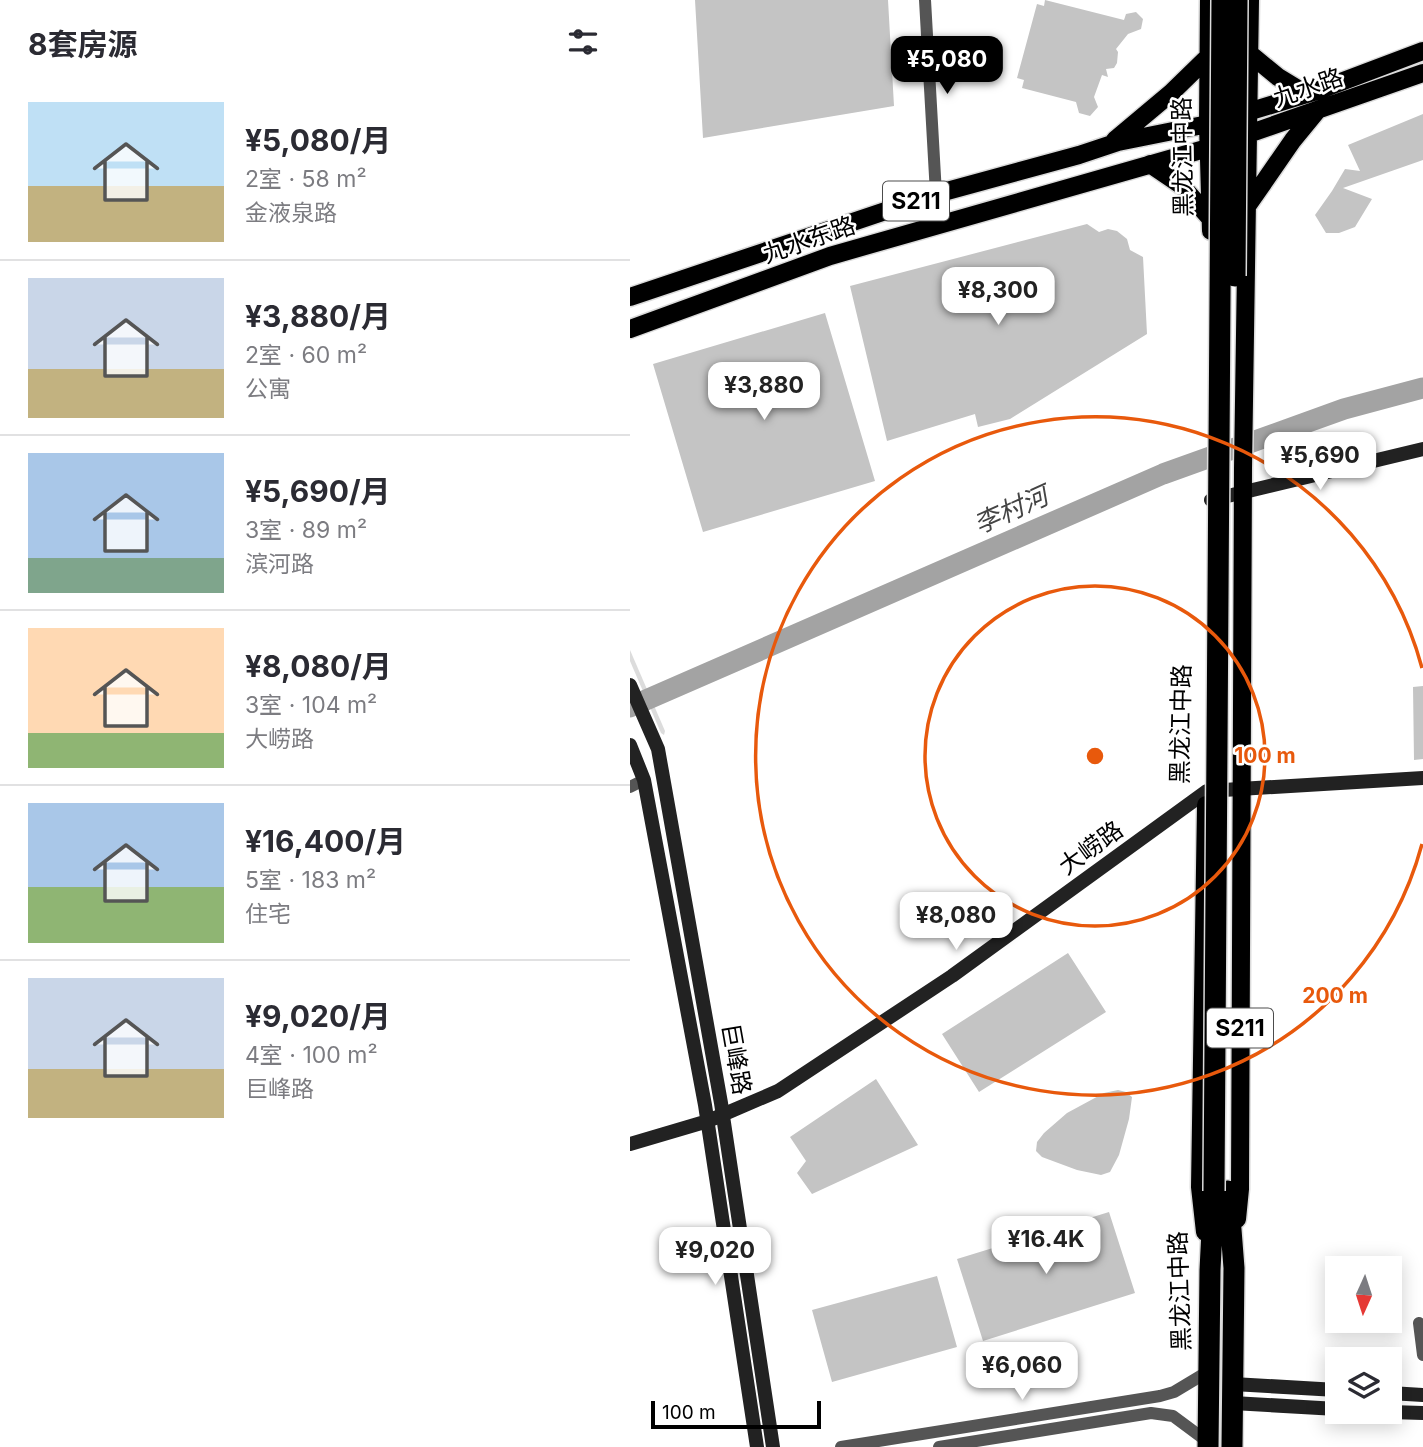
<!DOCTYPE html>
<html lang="zh">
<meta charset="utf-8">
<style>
:root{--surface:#fff;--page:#f2f2f3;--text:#2b2b33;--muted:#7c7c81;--line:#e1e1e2;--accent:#000}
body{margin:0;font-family:Inter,"Noto Sans SC",sans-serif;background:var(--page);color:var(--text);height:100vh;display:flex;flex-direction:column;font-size:26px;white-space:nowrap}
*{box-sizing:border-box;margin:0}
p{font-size:23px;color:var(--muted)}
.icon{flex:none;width:38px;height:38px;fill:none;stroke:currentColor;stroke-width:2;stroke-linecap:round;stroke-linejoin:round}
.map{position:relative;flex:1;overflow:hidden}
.drawer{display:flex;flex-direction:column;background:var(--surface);width:630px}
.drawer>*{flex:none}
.needle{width:46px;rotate:183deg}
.fabs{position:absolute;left:695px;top:1256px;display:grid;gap:14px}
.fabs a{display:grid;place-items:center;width:77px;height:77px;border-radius:0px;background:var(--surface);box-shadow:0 4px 18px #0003;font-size:35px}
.scale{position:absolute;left:21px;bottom:18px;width:170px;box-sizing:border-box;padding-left:7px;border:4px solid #000;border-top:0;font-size:19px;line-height:24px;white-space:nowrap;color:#000;-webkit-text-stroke:5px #fff;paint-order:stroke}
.price{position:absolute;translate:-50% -60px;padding:0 16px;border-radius:14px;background:#fff;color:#222;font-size:23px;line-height:46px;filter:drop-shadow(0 2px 4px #0008)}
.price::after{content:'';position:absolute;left:50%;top:42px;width:21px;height:16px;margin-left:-10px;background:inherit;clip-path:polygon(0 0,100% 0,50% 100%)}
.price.selected{background:var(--accent);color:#fff}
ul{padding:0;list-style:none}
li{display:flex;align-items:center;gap:21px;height:175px;padding:0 28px}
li+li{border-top:2px solid var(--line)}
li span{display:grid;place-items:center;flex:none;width:196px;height:140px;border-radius:0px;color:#555}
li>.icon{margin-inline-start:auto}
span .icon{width:84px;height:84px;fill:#fffc;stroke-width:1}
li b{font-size:30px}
h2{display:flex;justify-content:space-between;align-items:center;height:84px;padding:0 28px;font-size:30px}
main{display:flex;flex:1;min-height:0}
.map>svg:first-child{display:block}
.green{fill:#dcdcdc}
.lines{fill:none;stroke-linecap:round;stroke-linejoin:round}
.river{stroke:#a3a3a3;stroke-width:21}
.building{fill:#c4c4c4}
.primary-casing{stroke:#dbdbdb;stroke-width:21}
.highway-casing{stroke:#dbdbdb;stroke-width:24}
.street{stroke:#555;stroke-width:12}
.secondary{stroke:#222;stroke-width:14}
.primary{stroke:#000;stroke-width:18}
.highway{stroke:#000;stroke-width:21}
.highway-bridge-casing{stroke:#dbdbdb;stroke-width:24;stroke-linecap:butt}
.highway-bridge{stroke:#000;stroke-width:21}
.ring{fill:none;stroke:#e8590c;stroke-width:3.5}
.labels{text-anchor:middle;stroke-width:5;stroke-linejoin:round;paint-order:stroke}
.shield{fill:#fff;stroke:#4c4c4c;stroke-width:2}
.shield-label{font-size:23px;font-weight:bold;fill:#000}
.street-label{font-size:24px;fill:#000;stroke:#fff}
.water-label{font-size:26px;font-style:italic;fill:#444;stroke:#fff}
.centre{fill:#e8590c;stroke:#fff;stroke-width:3.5}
.ring-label{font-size:21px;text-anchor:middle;font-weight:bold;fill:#e8590c;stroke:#fff;stroke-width:5;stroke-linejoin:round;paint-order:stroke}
</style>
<main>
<section class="drawer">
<h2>8套房源<svg class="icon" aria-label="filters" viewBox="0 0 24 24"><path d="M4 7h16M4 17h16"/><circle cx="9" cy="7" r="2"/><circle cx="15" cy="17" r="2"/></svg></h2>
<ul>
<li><span style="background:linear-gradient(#bfe0f5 60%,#c2b280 0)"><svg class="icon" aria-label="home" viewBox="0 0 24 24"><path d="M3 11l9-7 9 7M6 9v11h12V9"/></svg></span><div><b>¥5,080/月</b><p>2室 · 58 m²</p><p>金液泉路</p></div></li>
<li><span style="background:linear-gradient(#c9d6e8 65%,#c2b280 0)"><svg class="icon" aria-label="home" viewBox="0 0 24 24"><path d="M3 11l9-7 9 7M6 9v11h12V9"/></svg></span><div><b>¥3,880/月</b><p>2室 · 60 m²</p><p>公寓</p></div></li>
<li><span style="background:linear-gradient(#a9c7e8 75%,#7fa58c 0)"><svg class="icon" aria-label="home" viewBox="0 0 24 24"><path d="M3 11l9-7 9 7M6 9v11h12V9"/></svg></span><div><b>¥5,690/月</b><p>3室 · 89 m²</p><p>滨河路</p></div></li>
<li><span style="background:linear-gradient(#ffd9b3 75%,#8fb573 0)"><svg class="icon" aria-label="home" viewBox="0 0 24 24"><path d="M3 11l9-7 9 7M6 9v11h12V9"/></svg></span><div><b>¥8,080/月</b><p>3室 · 104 m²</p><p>大崂路</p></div></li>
<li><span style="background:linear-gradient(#a9c7e8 60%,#8fb573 0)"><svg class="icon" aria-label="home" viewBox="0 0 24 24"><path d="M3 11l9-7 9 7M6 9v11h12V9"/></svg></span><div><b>¥16,400/月</b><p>5室 · 183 m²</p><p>住宅</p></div></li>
<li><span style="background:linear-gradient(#c9d6e8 65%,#c2b280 0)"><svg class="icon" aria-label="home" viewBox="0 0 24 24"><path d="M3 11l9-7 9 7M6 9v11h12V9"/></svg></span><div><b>¥9,020/月</b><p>4室 · 100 m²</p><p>巨峰路</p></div></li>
</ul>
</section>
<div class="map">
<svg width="793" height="1447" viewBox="0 0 793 1447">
<rect width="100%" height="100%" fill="#fff"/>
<path class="green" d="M 0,650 L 35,731 L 34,735 L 31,733 L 0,661 Z"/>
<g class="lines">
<path class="river" d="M 0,707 L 533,474 L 714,409 L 793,388"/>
</g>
<path class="building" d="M 65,0 L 258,0 L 264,106 L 73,138 Z
M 415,0 L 494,20 L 496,14 L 506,12 L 513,19 L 511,29 L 498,34 L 486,49 L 488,52 L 487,63 L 484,68 L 476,69 L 478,77 L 472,75 L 464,97 L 468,107 L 460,116 L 449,113 L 446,102 L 392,88 L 394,80 L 387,78 L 407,4 L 414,6 Z
M 793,114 L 793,160 L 713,188 L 742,199 L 725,227 L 709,233 L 696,233 L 685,215 L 702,191 L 715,169 L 730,171 L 718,145 Z
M 457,224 L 469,232 L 478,229 L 487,231 L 497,239 L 500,250 L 513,257 L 517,334 L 380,419 L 348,427 L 345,414 L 257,441 L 220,286 Z
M 195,313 L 245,481 L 73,532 L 23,364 Z
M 793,686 L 793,759 L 784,760 L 783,687 Z
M 438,953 L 476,1012 L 349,1092 L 312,1034 Z
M 246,1079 L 288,1145 L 182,1194 L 167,1173 L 176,1161 L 160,1137 Z
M 488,1090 L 496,1092 L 502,1097 L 499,1119 L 489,1155 L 480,1172 L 471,1175 L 447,1170 L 412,1157 L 406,1151 L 407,1142 L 414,1133 L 437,1113 L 474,1093 Z
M 479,1212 L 505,1293 L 353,1341 L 327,1259 Z
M 307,1276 L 327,1347 L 202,1382 L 182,1310 Z"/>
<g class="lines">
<defs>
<path id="primary" d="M 579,0 L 578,124 L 581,231
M 620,54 L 648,77 L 676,94
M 485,140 L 541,93 L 579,56
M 520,164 L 551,185 L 580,218
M 618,205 L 663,140 L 686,112
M 0,297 L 306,194 L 449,155 L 488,142 L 578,124 L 687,91 L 793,51
M 0,329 L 200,256 L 578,148 L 793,73
M 607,1219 L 610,1189 L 613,468 L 620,0
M 575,1232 L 570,1187 L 576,805"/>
<path id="highway" d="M 598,1191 L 604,1268 L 602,1447
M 578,1447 L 580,1270 L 584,1191"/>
</defs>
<use href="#primary" class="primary-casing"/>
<use href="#highway" class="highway-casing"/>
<path class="street" d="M 295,0 L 306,194
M 0,787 L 14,780
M 789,1323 L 793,1355
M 211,1447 L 530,1396 L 544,1392 L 579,1371
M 309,1447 L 521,1413 L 543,1416 L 578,1442"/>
<path class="secondary" d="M 581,500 L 793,449
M 0,685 L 28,749 L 91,1103 L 143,1447
M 0,745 L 14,780 L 75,1105 L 127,1447
M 0,1144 L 78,1121 L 148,1091 L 322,976 L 577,791 L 793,778
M 603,1384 L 707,1390
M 760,1393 L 793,1395
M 603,1403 L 707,1409
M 760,1412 L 793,1413"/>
<use href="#primary" class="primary"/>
<use href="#highway" class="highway"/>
<defs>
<path id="highway-bridge" d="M 605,276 L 607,0
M 584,1191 L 592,0"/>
</defs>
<use href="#highway-bridge" class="highway-bridge-casing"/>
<use href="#highway-bridge" class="highway-bridge"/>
</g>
<g class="ring">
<circle cx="465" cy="756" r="170"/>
<path d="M792 844A339 339 0 1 1 792 668"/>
</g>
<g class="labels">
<g class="shield">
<rect x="253" y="181.5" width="66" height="39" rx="5"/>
<rect x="577" y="1008.5" width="66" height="39" rx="5"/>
</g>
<g class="shield-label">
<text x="286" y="209">S211</text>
<text x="610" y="1036">S211</text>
</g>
<g class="street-label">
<text transform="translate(678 88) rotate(-19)" y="8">九水路</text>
<text transform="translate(553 157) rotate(-91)" y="8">黑龙江中路</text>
<text transform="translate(179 240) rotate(-19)" y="8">九水东路</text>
<text transform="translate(551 724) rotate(-89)" y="8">黑龙江中路</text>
<text transform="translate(461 848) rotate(-36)" y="8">大崂路</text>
<text transform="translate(106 1059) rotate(80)" y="8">巨峰路</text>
<text transform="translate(550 1291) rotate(-92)" y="8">黑龙江中路</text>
</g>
<g class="water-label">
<text transform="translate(381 510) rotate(-24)" y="9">李村河</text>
</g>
</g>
<circle cx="465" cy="756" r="10" class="centre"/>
<g class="ring-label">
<text x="635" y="763">100 m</text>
<text x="705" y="1003">200 m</text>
</g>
</svg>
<div class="fabs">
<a><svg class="needle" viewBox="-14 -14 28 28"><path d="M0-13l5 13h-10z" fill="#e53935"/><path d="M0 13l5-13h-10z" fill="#7c7c81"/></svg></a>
<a><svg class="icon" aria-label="layers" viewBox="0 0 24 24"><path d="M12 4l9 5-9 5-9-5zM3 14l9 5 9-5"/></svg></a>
</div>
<div class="scale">100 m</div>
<b class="price selected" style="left:317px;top:96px">¥5,080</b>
<b class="price" style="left:368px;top:327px">¥8,300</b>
<b class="price" style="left:134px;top:422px">¥3,880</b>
<b class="price" style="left:690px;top:492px">¥5,690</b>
<b class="price" style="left:326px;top:952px">¥8,080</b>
<b class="price" style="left:416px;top:1276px">¥16.4K</b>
<b class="price" style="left:85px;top:1287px">¥9,020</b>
<b class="price" style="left:392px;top:1402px">¥6,060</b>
</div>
</main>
